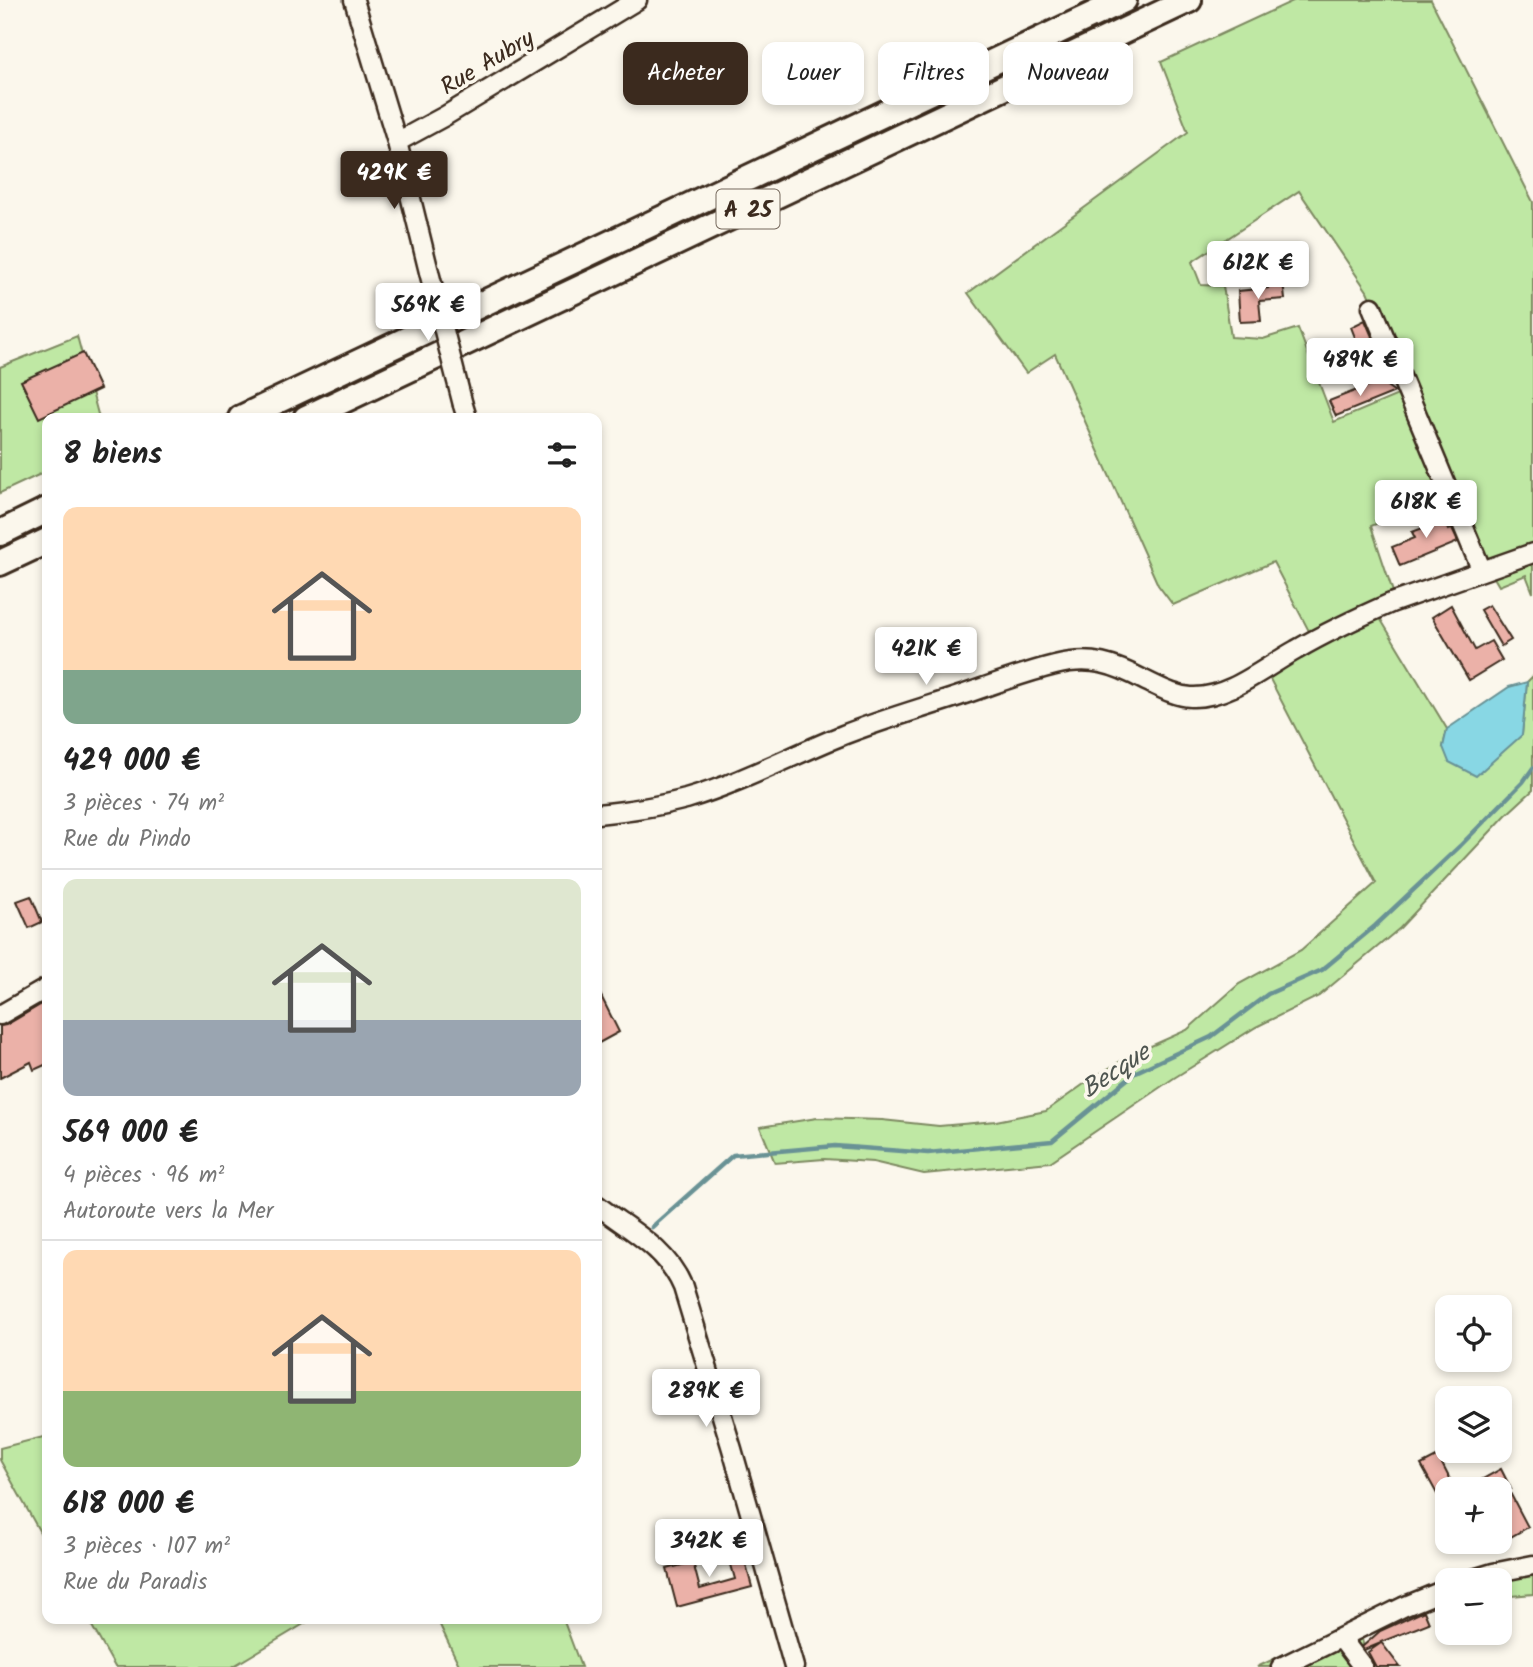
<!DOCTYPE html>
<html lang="fr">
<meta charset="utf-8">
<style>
:root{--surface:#fff;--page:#f6f6f6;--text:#222;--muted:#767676;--line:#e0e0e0;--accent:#3b2a1e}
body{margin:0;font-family:Kalam,sans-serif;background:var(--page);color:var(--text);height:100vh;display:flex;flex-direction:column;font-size:26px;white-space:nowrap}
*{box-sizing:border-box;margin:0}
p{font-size:23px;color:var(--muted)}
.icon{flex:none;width:38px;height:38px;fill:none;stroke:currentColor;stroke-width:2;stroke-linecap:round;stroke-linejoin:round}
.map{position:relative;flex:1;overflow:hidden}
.panel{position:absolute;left:42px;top:413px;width:560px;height:1211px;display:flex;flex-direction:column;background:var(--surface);border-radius:14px;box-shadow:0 4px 10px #0003}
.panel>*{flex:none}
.guide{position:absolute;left:623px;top:42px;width:665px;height:63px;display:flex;gap:14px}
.buttons{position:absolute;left:1435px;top:1295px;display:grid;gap:14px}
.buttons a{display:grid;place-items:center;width:77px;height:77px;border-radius:14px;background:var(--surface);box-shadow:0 4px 10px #0003;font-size:35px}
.price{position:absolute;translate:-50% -60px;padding:0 16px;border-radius:7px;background:#fff;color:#222;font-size:23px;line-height:46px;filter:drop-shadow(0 2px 4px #0008)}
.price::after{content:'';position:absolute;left:50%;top:42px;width:21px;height:16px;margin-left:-10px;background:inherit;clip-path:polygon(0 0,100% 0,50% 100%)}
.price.selected{background:var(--accent);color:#fff}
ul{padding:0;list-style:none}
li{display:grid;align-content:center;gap:14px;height:371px;padding:0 21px}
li+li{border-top:2px solid var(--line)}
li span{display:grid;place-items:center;height:217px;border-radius:14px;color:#555}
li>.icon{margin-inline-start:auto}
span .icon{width:126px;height:126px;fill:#fffc;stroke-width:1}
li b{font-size:30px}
h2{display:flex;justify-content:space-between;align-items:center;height:84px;padding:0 21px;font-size:30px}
.pill{padding:0 24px;border-radius:14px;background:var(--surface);box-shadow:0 4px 10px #0003;font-size:24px;line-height:63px}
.pill.selected{background:var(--accent);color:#fff}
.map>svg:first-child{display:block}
.green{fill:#bfe8a4;stroke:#7d8961;stroke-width:2}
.water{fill:#88d7e4;stroke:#699295;stroke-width:2}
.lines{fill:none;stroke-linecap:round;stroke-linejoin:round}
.stream{stroke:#699295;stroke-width:4.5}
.building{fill:#ebb1a8;stroke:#3b2a1e;stroke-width:2}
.minor-casing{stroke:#3b2a1e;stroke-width:23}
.highway-casing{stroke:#3b2a1e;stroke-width:30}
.minor{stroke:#fbf7ec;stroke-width:18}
.highway{stroke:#fbf7ec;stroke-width:24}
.minor-bridge-casing{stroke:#3b2a1e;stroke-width:23;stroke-linecap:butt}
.minor-bridge{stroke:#fbf7ec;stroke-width:18}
.labels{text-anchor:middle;stroke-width:7;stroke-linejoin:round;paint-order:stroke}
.shield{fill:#fbf7ec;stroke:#75685c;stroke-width:2}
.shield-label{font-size:23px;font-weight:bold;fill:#3b2a1e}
.street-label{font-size:24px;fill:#3b2a1e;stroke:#fbf7ec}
.water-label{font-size:26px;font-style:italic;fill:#4e5550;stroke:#fbf7ec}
</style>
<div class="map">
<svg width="1533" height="1667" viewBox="0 0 1533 1667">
<rect width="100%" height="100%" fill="#fbf7ec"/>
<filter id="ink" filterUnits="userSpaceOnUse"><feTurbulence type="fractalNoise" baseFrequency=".0143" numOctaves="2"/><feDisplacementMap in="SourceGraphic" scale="14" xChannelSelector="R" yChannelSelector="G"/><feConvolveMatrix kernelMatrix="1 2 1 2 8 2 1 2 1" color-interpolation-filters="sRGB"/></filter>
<g filter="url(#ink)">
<path class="green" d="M 1295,0 L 1431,0 L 1533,202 L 1533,593 L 1526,575 L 1499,586 L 1483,559 L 1367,291 L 1299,191 L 1192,262 L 1201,285 L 1223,286 L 1231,337 L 1263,339 L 1298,328 L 1334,422 L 1400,394 L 1444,495 L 1371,526 L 1394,595 L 1372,605 L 1447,729 L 1443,747 L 1522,735 L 1527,682 L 1533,676 L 1533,790 L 1506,815 L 1400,928 L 1319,996 L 1256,1027 L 1174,1078 L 1050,1162 L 924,1174 L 873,1162 L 824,1159 L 775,1163 L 760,1127 L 817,1118 L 882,1120 L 939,1126 L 996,1121 L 1046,1111 L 1091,1079 L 1133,1054 L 1187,1030 L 1239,984 L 1301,950 L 1376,883 L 1270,679 L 1257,662 L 1309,631 L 1273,562 L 1173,605 L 1158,585 L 1055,354 L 1026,373 L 968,293 L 1188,132 L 1161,62 Z
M 77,336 L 99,418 L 47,418 L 47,471 L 0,493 L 0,367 Z
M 47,1436 L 47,1545 L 0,1460 L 0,1448 Z
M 1533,1573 L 1533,1594 L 1500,1597 L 1500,1580 Z
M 88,1619 L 312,1619 L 232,1667 L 115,1667 Z
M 437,1619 L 563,1619 L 581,1667 L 460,1667 Z
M 1358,1619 L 1366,1659 L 1372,1667 L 1257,1667 Z"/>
<path class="water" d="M 1527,682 L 1522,735 L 1476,776 L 1449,762 L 1443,747 L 1447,729 L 1509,687 Z"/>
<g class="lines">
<path class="stream" d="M 652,1227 L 733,1155 L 835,1146 L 928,1153 L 1052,1141 L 1136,1072 L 1211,1037 L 1268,994 L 1322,970 L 1375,926 L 1460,846 L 1523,782 L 1533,768"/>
</g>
<path class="building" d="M 1283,282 L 1285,299 L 1259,301 L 1261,321 L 1240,322 L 1238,291 L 1268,288 L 1268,283 Z
M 1365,320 L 1382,360 L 1366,366 L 1351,327 Z
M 83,353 L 100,389 L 39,418 L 21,381 Z
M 1380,381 L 1395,392 L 1336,416 L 1329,401 Z
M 1439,508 L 1448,530 L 1452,529 L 1458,542 L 1400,566 L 1392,547 L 1415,538 L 1412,532 L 1431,525 L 1426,513 Z
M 1451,605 L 1475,650 L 1491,641 L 1502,660 L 1469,680 L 1432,617 Z
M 1489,605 L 1511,640 L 1501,646 L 1480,610 Z
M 31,896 L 42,922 L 29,928 L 17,901 Z
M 597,988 L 619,1032 L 597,1044 Z
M 47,1001 L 47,1064 L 34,1070 L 31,1062 L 0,1078 L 0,1026 L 6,1025 Z
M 1438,1456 L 1455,1489 L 1447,1489 L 1447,1512 L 1421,1465 Z
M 1501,1469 L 1511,1489 L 1508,1489 L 1528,1527 L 1500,1543 L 1500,1489 L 1465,1489 Z
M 739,1539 L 752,1587 L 677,1607 L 667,1569 L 693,1562 L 700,1589 L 735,1579 L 725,1543 Z
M 1424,1611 L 1429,1623 L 1381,1642 L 1400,1667 L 1376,1667 L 1368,1652 L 1381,1643 L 1364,1650 L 1362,1647 L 1380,1631 Z"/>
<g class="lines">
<defs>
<path id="minor" d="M 354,0 L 397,142 L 429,272
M 397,142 L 445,116 L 637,0
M 1372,307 L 1482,571
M 463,405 L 467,418
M 597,814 C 627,811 656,807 686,799 C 740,783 791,756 843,735 C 881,720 920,709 959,696 C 991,685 1022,673 1055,665 C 1091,656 1114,664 1146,681 C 1161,688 1175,696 1191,697 C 1228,699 1265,667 1296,650 C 1327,632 1359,617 1391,603 L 1533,553
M 0,1015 L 47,988
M 597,1205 C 629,1230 666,1247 683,1287 L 732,1449 L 794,1667
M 1470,1580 L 1493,1573 L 1533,1565
M 1341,1638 L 1363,1667
M 1281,1667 L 1403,1607 L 1447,1589"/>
<path id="highway" d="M 241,418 L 1124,0
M 306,418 L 1189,0
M 0,533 L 47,510
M 0,563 L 47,541"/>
</defs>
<use href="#minor" class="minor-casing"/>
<use href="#highway" class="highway-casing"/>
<use href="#minor" class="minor"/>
<use href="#highway" class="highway"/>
<defs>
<path id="minor-bridge" d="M 429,272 L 463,405"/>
</defs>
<use href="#minor-bridge" class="minor-bridge-casing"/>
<use href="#minor-bridge" class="minor-bridge"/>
</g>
</g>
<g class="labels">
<rect class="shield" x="716.5" y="189.5" width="63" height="39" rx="5"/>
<g class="shield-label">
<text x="748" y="217">A 25</text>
</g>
<g class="street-label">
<text transform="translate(487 62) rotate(-31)" y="8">Rue Aubry</text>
</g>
<g class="water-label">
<text transform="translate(1115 1070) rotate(-34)" y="9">Becque</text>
</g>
</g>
</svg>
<div class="buttons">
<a><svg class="icon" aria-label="locate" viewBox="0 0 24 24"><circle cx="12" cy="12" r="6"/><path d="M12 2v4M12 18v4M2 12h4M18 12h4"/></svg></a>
<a><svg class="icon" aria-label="layers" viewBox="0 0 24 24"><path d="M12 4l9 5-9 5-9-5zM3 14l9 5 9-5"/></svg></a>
<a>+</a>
<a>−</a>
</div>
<b class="price selected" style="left:394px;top:211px">429K €</b>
<b class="price" style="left:1258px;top:301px">612K €</b>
<b class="price" style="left:428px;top:343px">569K €</b>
<b class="price" style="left:1360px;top:398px">489K €</b>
<b class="price" style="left:1426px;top:540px">618K €</b>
<b class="price" style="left:926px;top:687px">421K €</b>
<b class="price" style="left:706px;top:1429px">289K €</b>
<b class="price" style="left:709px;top:1579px">342K €</b>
<div class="guide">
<a class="pill selected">Acheter</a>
<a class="pill">Louer</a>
<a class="pill">Filtres</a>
<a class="pill">Nouveau</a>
</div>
<section class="panel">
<h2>8 biens<svg class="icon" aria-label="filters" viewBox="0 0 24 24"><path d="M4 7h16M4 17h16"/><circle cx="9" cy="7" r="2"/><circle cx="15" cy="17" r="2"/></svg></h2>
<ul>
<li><span style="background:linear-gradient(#ffd9b3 75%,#7fa58c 0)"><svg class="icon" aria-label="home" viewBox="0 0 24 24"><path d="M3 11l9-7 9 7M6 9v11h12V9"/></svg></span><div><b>429 000 €</b><p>3 pièces · 74 m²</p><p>Rue du Pindo</p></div></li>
<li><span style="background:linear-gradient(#dfe7d0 65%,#9aa5b1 0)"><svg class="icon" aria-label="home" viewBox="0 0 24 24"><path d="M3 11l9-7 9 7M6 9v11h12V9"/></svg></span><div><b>569 000 €</b><p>4 pièces · 96 m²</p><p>Autoroute vers la Mer</p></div></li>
<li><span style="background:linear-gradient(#ffd9b3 65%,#8fb573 0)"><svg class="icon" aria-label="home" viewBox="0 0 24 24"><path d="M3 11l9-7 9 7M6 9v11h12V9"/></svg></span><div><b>618 000 €</b><p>3 pièces · 107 m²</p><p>Rue du Paradis</p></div></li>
</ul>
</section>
</div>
